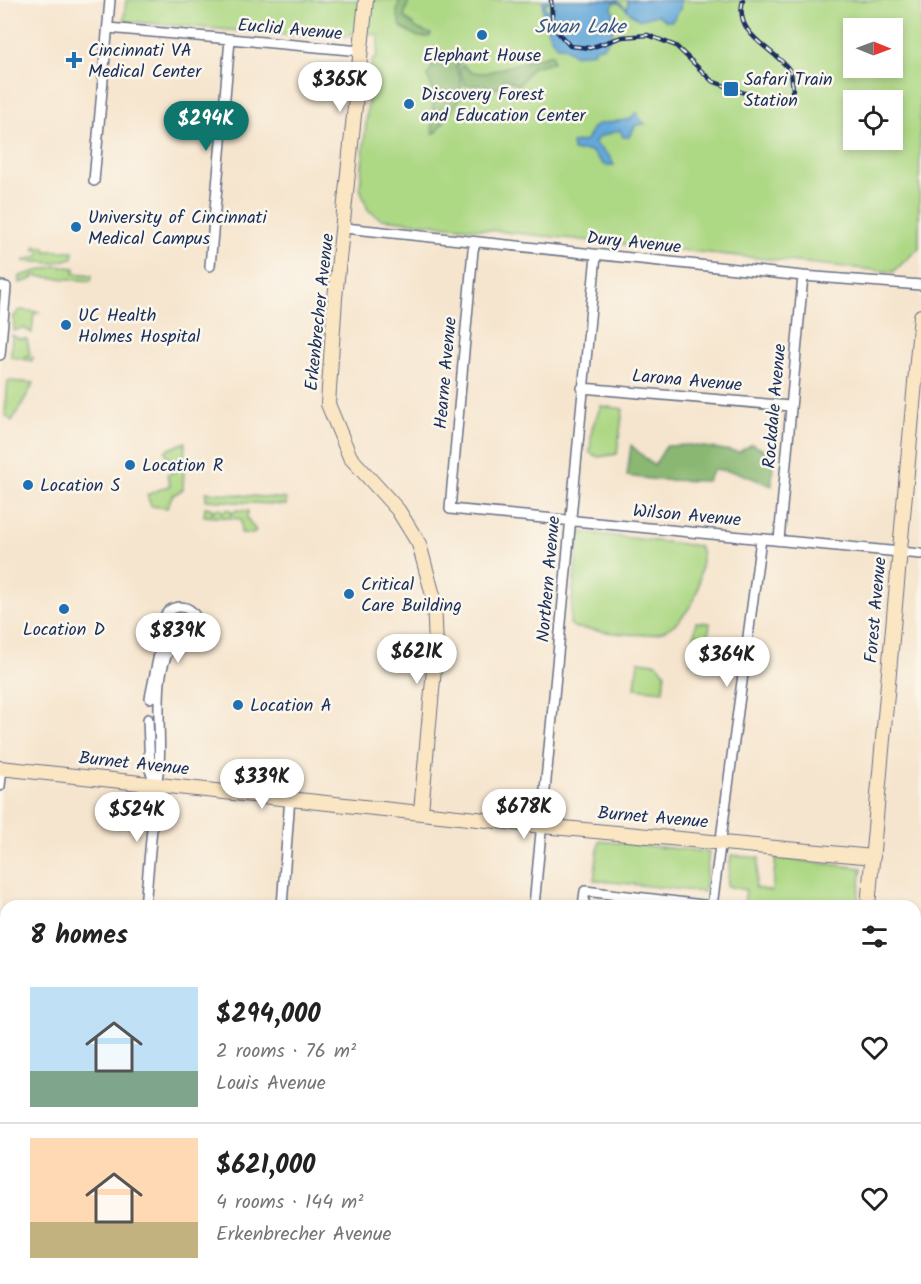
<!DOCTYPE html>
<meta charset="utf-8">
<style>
:root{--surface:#fff;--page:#f2f2f2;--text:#222;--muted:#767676;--line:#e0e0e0;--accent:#0f766e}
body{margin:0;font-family:Kalam,sans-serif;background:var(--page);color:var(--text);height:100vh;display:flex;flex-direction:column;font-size:22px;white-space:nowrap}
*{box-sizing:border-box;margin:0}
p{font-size:20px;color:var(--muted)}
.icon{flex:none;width:33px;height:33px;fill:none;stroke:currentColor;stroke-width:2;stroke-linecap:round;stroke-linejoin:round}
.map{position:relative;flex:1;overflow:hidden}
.side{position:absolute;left:0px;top:900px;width:921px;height:384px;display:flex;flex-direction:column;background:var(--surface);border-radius:18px 18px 0 0;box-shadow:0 3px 9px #0003}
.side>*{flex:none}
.needle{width:39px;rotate:91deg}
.buttons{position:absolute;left:843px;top:18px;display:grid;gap:12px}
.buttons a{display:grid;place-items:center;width:60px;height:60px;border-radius:0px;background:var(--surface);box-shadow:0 3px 9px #0003;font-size:30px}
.price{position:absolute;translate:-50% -51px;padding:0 14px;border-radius:21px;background:#fff;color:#222;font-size:20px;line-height:39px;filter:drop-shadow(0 2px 3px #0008)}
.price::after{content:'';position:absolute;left:50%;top:36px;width:18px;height:14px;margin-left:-9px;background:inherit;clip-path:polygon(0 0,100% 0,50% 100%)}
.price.selected{background:var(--accent);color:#fff}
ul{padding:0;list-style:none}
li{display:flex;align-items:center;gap:18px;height:150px;padding:0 30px}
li+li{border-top:2px solid var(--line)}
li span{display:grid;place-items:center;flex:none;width:168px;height:120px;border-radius:0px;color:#555}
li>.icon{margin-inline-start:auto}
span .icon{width:72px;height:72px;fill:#fffc;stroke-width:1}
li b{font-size:26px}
h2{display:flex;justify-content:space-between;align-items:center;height:72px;padding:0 30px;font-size:26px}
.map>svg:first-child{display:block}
.green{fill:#add884;stroke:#648471;stroke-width:1.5;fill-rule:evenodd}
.forest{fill:#8ab872;stroke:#527468;stroke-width:1.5}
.water{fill:#64a8d9;stroke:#406c9c;stroke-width:1.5}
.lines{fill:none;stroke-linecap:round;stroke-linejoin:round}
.street-casing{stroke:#686f85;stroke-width:12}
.secondary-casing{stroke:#686f85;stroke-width:16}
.street{stroke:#fff;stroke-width:9}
.secondary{stroke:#fbe6c4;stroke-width:14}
.rail-casing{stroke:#1b2f5e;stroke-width:4.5}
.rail{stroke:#fbf7ec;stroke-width:2;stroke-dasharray:7;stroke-linecap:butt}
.poi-dot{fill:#1f6fb2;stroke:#fbf7ec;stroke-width:2}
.labels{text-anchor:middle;stroke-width:5;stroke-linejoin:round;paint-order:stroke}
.street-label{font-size:18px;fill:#1b2f5e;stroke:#fbf7ec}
.poi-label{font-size:18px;fill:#1b2f5e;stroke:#fbf7ec;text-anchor:start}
.water-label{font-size:20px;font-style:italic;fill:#355989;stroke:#fbf7ec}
</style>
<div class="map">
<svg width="921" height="1284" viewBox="0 0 921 1284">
<rect width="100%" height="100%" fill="#fbf7ec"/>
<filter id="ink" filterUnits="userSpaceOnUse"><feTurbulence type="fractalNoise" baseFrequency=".0167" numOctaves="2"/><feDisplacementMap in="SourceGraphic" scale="12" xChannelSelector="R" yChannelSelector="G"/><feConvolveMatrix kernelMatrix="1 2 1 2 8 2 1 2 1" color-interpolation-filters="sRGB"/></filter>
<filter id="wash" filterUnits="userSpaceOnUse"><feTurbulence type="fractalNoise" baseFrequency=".008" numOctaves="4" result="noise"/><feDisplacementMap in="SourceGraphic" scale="24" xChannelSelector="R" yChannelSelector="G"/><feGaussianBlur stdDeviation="1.35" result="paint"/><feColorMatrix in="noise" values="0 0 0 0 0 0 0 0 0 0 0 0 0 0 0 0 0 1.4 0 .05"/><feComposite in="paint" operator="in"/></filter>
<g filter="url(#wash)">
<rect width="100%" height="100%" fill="#f6e5ce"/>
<path class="green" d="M 126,0 L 921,0 L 919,248 L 893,272 L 381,219 L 368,210 L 360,188 L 372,61 L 377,57 L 379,35 L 352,33 L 350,36 L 299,36 L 124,21 ZM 854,28 L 892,28 L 892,68 L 854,68 ZM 854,100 L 892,100 L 892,140 L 854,140 Z
M 35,246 L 45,247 L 45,251 L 73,251 L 73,258 L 54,263 L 23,261 L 39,256 L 40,250 L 35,250 Z
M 56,266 L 75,268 L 74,273 L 92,275 L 91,281 L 33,276 L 33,279 L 20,283 L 20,276 Z
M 20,310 L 40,312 L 34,314 L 32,333 L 23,328 L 14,331 L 14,316 Z
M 12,335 L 19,339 L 27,339 L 30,354 L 26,356 L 33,357 L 32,361 L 11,357 Z
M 8,381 L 34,383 L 12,421 L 5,415 Z
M 601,406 L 623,409 L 617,454 L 599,457 L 590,453 L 592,428 Z
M 185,442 L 183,489 L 172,496 L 167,508 L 151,506 L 147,495 L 170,485 L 167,475 L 174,472 L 165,451 Z
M 206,492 L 286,499 L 286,505 L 206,500 Z
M 205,507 L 212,508 L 212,513 L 217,508 L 222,509 L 222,514 L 227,509 L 231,510 L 231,515 L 236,510 L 248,511 L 247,518 L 256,531 L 253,534 L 241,533 L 241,519 L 204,516 Z
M 579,532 L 699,546 C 705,556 700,570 699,582 C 697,602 680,625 661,632 C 640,639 598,630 576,628 L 570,624 Z
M 696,622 L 710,623 L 705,663 L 691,662 Z
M 638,661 L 656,663 L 665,672 L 663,691 L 635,688 Z
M 599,841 L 709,852 L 704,892 L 594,880 Z
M 731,855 L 759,858 L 755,888 L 772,891 L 776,858 L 862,868 L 857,906 L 744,906 L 746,890 L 727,886 Z
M 915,1170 L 921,1171 L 921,1284 L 819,1284 L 820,1278 L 915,1278 Z"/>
<path class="forest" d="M 399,0 L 409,0 L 404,17 L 418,29 L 431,34 L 429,37 L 418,37 L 401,27 L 397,12 Z
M 442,52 L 460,62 L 456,68 C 471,98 452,106 437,132 L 433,133 C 429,112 439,96 427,76 L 432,68 L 434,59 Z
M 552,54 L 553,62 L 532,67 L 519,85 L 504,78 L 498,88 L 492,90 L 486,85 L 465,85 L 459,69 L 463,65 L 471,72 L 485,73 Z
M 752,444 L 773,455 L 772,486 L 739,473 L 714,469 L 707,481 L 658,480 L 627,476 L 631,445 L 654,466 L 666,446 L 690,445 L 739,452 Z"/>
<path class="water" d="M 543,0 L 550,0 L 544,6 L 548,11 L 555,8 L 553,0 L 616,0 L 627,9 L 628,0 L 681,0 L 680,10 L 672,21 L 666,21 L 657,15 L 639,20 L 619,3 L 614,2 L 612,8 C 619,22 613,34 604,46 L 594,49 L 594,52 L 575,55 L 563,46 L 557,46 C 546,32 541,18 543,0 Z
M 635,113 L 638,113 L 638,117 L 645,124 L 636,125 L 629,137 L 623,137 L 620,130 L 599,137 L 594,143 L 609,156 L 614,165 L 604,165 L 591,151 L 573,151 L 572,143 L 586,141 L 592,129 L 598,124 L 631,119 Z"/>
</g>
<g filter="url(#ink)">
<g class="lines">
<defs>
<path id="street" d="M 108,28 L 361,51
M 94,181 L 110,0
M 345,228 L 803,276 L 921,285
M 476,242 L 473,250 L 450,509 L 921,554
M 210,266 L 230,40
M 0,286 L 6,287 L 0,355
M 582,388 L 790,406
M 779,540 L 803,276
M163 624a17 17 0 1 1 34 0a17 17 0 1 1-34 0Z
M 150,698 L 164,630
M 148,719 L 150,770 L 156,783
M 0,786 L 2,768
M 145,906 L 156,783 C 167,745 146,671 176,641
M 282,906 L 290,797
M 534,906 L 596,255
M 583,906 L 585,891 L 711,906
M 712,906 L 761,539
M 915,935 L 921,936
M 0,994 L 6,995
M 915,1100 L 921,1101
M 62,1284 L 63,1278
M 195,1284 L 195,1278
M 362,1284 L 362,1278
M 446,1284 L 447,1278
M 536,1284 L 537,1278
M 666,1284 L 666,1278"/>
<path id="secondary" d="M 366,0 L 335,298 L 328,404 L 350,457 L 398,510 L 419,544 L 434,599 L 436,647 L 421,811
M 0,768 L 542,826 L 873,857
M 868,906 L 921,316
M 819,1284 L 820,1278"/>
</defs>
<use href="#street" class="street-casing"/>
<use href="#secondary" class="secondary-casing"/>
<use href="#street" class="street"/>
<use href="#secondary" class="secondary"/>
<defs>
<path id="rail" d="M 551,0 L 553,27 L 570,46 L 590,48 L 622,37 L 648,35 L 676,46 L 712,81 L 774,104 L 788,101 L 793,89 L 791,72 C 776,48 733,37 743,0"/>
</defs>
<use href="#rail" class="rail-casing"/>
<use href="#rail" class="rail"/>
</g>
</g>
<g class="poi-dot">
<circle cx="482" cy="35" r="6"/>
<path d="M71 51h6v6h6v6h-6v6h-6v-6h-6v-6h6z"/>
<rect x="723" y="81" width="16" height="16" rx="3"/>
<circle cx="409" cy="104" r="6"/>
<circle cx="76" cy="227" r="6"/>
<circle cx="66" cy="325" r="6"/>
<circle cx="130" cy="465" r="6"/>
<circle cx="28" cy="485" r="6"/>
<circle cx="349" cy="594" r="6"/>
<circle cx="64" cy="609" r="6"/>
<circle cx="238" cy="705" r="6"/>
</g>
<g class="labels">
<g class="street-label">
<text transform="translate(290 29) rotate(5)" y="6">Euclid Avenue</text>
<text transform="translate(634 242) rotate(6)" y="6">Dury Avenue</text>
<text transform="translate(319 312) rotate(-84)" y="6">Erkenbrecher Avenue</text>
<text transform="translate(445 373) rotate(-85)" y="6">Hearne Avenue</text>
<text transform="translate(687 380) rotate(5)" y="6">Larona Avenue</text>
<text transform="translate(774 406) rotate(-85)" y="6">Rockdale Avenue</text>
<text transform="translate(687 515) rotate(5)" y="6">Wilson Avenue</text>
<text transform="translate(548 579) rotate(-85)" y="6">Northern Avenue</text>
<text transform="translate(875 610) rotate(-85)" y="6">Forest Avenue</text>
<text transform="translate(134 763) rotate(6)" y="6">Burnet Avenue</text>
<text transform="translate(653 817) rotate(5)" y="6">Burnet Avenue</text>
</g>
<g class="poi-label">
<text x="88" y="56">Cincinnati VA<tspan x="88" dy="21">Medical Center</tspan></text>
<text x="482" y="61" text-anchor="middle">Elephant House</text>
<text x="744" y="85">Safari Train<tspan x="744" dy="21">Station</tspan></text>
<text x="421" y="100">Discovery Forest<tspan x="421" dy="21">and Education Center</tspan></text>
<text x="88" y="223">University of Cincinnati<tspan x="88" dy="21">Medical Campus</tspan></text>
<text x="78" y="321">UC Health<tspan x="78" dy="21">Holmes Hospital</tspan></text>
<text x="142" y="471">Location R</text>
<text x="40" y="491">Location S</text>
<text x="361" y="590">Critical<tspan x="361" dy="21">Care Building</tspan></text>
<text x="64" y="635" text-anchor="middle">Location D</text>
<text x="250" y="711">Location A</text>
</g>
<g class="water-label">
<text x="580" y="33">Swan Lake</text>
</g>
</g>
</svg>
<div class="buttons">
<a><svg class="needle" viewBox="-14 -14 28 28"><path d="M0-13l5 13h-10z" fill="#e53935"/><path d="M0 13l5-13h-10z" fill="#767676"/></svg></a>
<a><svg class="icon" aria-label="locate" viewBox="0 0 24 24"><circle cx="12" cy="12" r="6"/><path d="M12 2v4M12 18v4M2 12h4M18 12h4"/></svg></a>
</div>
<b class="price" style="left:340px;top:113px">$365K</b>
<b class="price selected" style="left:206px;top:152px">$294K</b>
<b class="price" style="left:178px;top:664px">$839K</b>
<b class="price" style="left:417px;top:685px">$621K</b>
<b class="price" style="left:727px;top:688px">$364K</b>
<b class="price" style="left:262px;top:810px">$339K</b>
<b class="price" style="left:524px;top:840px">$678K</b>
<b class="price" style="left:137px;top:843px">$524K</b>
<section class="side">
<h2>8 homes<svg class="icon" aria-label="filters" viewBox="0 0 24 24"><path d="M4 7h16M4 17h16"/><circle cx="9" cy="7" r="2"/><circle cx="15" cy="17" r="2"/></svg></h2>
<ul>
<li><span style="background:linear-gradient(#bfe0f5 70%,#7fa58c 0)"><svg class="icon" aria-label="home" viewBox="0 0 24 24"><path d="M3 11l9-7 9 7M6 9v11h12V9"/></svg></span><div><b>$294,000</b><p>2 rooms · 76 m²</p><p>Louis Avenue</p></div><svg class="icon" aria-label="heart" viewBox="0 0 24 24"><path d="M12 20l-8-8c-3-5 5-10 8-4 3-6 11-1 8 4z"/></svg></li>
<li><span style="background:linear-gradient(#ffd9b3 70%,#c2b280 0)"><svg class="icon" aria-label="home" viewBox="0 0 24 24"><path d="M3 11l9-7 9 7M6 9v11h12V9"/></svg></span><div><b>$621,000</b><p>4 rooms · 144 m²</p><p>Erkenbrecher Avenue</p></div><svg class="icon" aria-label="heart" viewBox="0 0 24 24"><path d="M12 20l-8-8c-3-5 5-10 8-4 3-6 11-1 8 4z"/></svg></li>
</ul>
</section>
</div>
